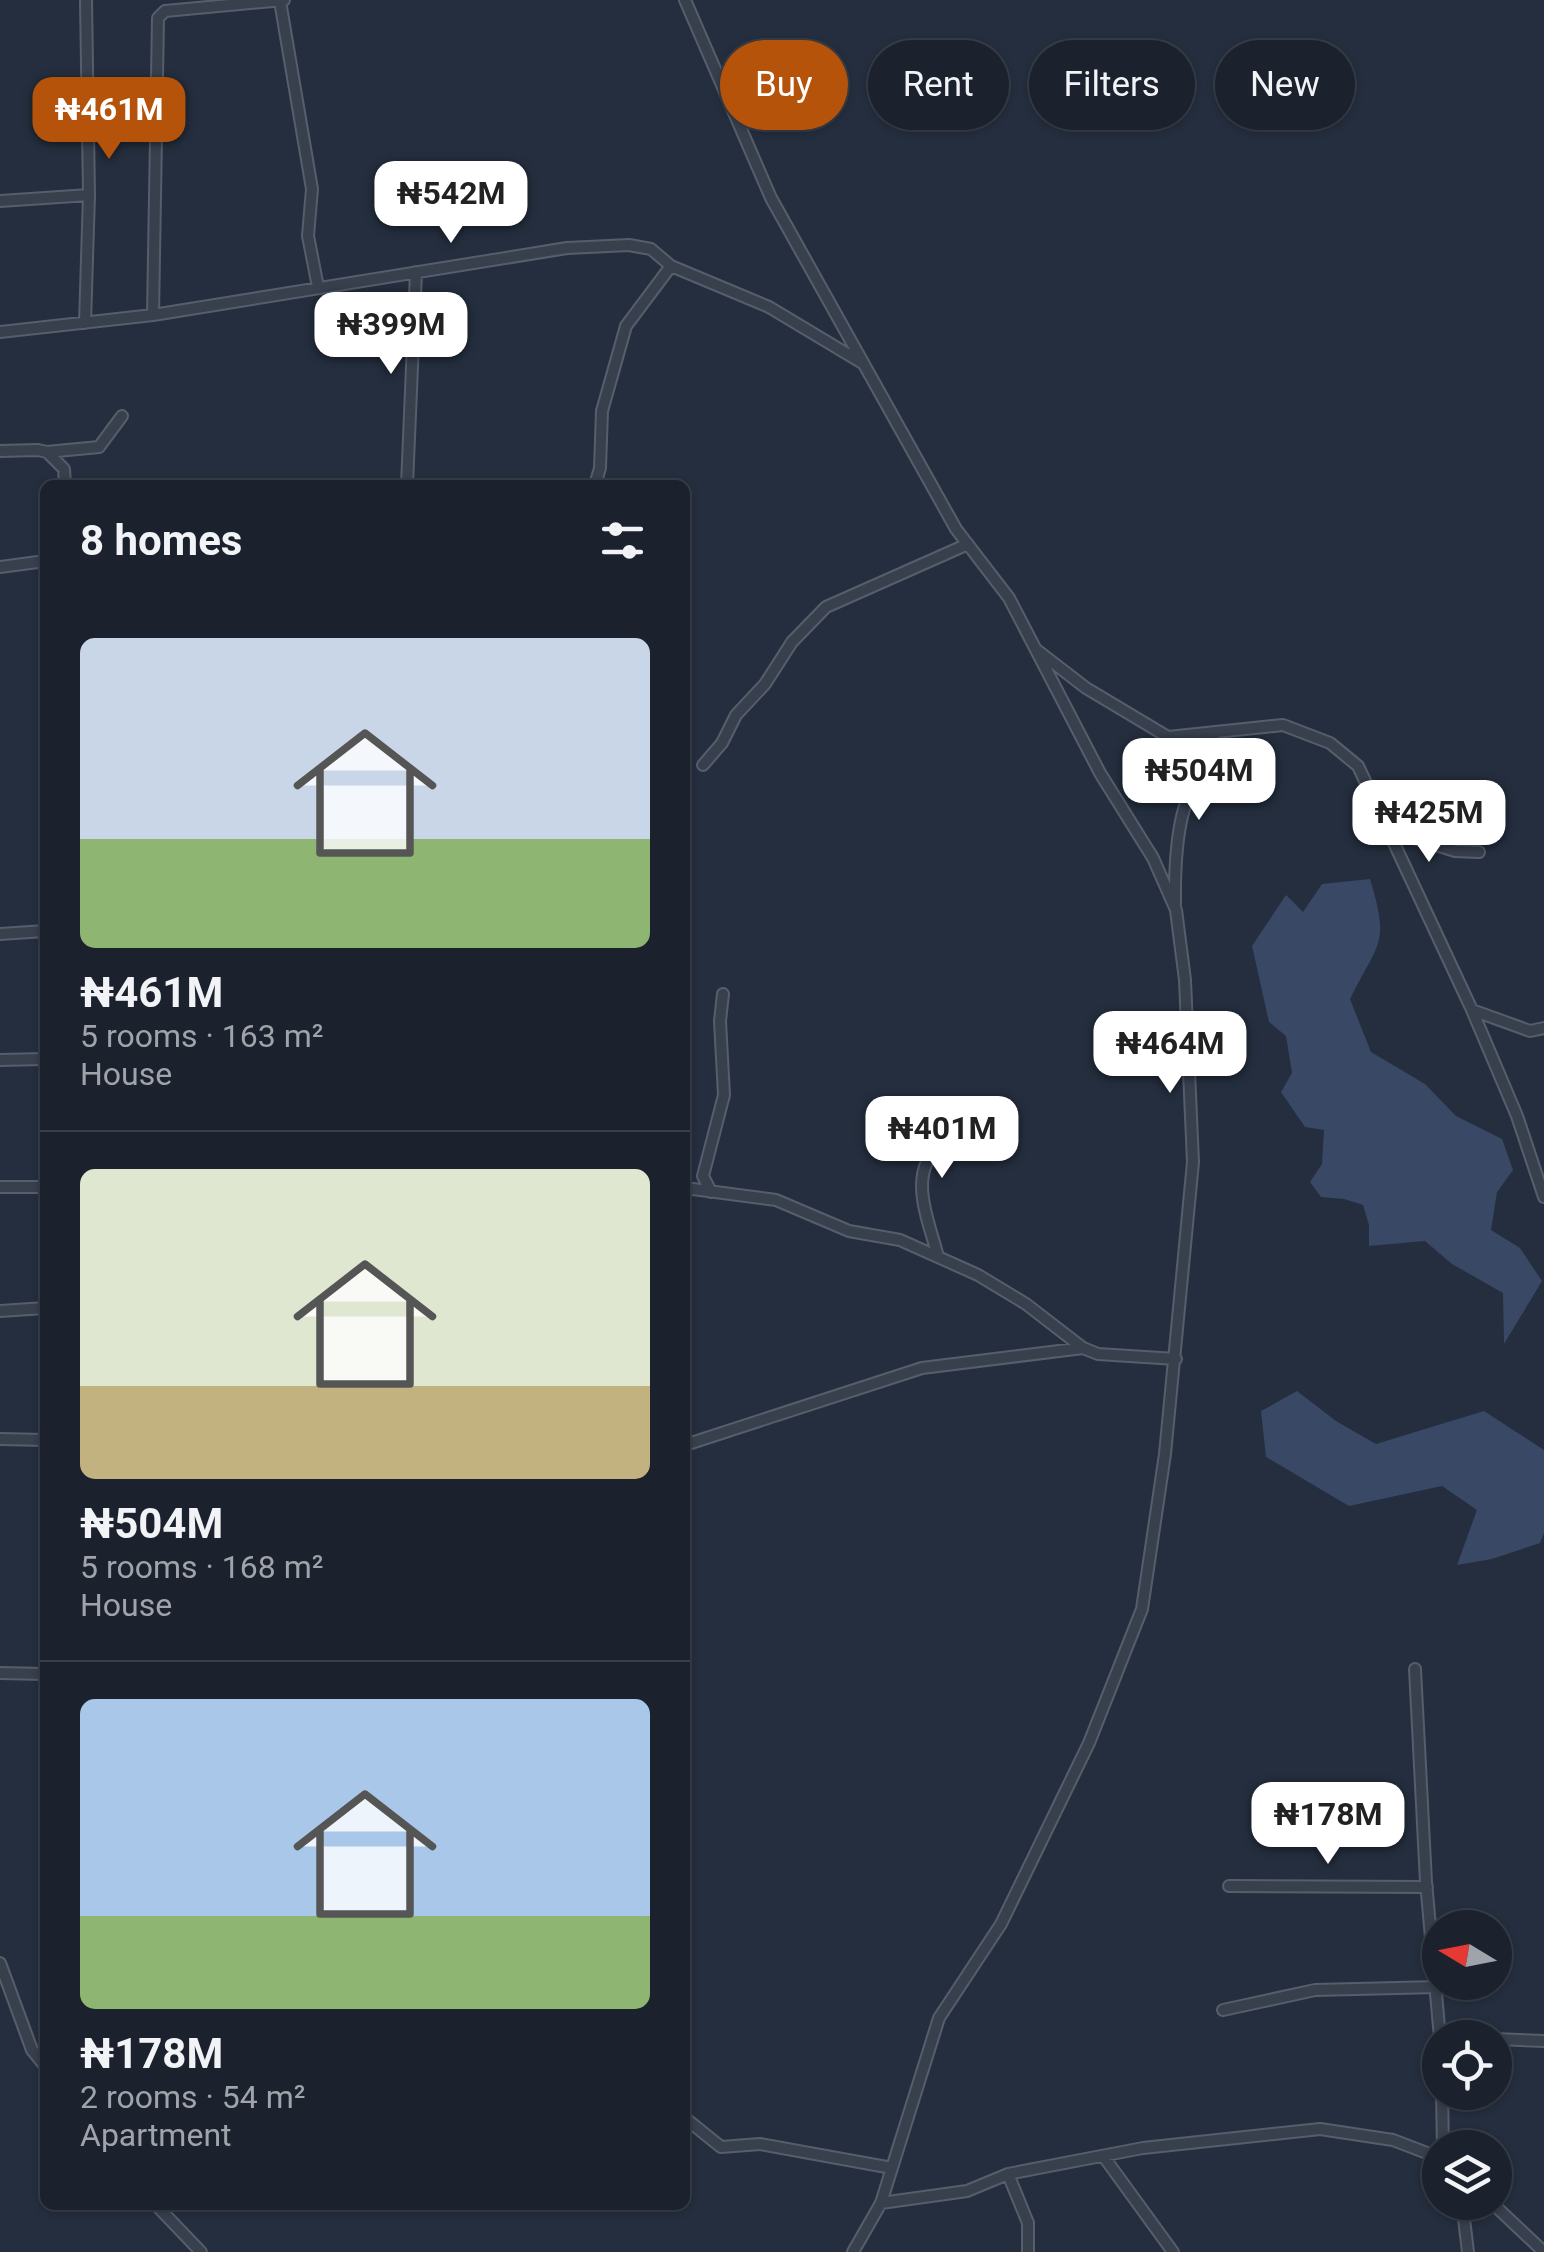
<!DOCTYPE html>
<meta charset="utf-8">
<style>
:root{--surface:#1b222e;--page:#282f3a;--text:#f1f3f6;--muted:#a0a4aa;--line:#393f4a;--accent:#b45309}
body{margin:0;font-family:Roboto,sans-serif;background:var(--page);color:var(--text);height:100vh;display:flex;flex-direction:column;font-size:38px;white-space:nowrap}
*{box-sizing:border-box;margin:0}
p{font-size:32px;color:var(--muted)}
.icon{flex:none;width:55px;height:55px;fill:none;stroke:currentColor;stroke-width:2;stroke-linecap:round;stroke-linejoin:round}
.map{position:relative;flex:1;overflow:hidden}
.sheet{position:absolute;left:40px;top:480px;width:650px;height:1730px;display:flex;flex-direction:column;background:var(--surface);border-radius:15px;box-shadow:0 2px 8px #0004,0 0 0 2px var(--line)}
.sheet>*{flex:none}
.hud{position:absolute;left:720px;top:40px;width:672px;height:90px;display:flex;gap:20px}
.needle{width:65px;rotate:280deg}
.fabs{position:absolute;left:1422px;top:1910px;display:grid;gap:20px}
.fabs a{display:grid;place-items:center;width:90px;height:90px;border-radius:50%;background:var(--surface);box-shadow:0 2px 8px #0004,0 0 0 2px var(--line);font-size:50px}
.price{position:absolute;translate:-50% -85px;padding:0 22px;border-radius:20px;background:#fff;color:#222;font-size:32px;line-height:65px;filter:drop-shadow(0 2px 5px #0008)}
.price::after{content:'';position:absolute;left:50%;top:60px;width:30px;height:22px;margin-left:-15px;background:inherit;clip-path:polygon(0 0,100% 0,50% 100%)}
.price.current{background:var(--accent);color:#fff}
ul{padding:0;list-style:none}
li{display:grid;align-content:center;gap:20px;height:530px;padding:0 40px}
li+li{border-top:2px solid var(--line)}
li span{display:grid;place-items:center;height:310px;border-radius:15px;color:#555}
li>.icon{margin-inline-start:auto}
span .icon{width:180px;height:180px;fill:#fffc;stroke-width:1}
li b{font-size:42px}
h2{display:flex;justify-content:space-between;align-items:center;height:120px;padding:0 40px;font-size:42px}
.tag{padding:0 35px;border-radius:45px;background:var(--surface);box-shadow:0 2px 8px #0004,0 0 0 2px var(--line);font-size:35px;line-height:90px}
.tag.current{background:var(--accent);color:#fff}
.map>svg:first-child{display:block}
.water{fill:#384865}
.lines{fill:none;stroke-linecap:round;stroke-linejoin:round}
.minor-casing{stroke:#565e6c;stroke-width:14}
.minor{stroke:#38404e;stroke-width:10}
</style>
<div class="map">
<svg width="1544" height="2252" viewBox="0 0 1544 2252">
<rect width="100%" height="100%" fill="#242e3e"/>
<path class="water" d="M 1370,879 C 1390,945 1379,941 1350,999 L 1371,1052 L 1425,1084 L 1456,1116 L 1502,1139 L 1513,1170 L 1497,1192 L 1491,1230 L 1520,1248 L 1542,1281 L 1504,1344 L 1503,1293 L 1452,1264 L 1425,1241 L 1369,1246 L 1369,1225 L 1363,1205 L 1344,1199 L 1321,1197 L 1310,1182 L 1322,1164 L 1324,1130 L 1305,1127 L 1281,1092 L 1292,1073 L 1286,1036 L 1269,1022 L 1252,946 L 1286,895 L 1303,912 L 1322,884 Z
M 1297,1391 L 1336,1421 L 1376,1444 L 1484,1411 L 1544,1450 L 1544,1533 L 1540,1543 L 1492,1559 L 1457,1565 L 1477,1510 L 1442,1486 L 1349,1506 L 1266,1457 L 1261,1411 Z"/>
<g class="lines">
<defs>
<path id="minor" d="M 685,0 L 771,198 L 956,529 L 1009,598 L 1100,773 L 1153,858 L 1176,910 L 1185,980 L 1193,1162 L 1165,1454 L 1142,1609 L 1089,1743 L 1001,1924 L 939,2018 L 881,2203 L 853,2252
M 280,1 L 312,189 L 308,236 L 318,287
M 0,201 L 89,195
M 153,315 L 158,18 L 165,11 L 284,0
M 85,323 L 89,195 L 86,0
M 0,332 L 153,315 L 567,248 L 629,245 L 651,249 L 671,266 L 769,307 L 864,364
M 0,451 L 38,450 L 47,452
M 65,485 L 64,469 L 47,452 L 99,447 L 122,416
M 407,485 L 416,272
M 595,485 L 600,468 L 602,411 L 626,326 L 671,266
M 0,567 L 45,561
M 1038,651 L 1086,688 L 1168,737 L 1283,725 L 1330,743 L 1358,766 L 1472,1010 L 1517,1116 L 1544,1197
M 703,765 L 722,743 L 736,715 L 765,684 L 792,642 L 826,607 L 968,544
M 1389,830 L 1455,851 L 1479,852
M 1175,904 C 1174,830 1182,799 1215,733
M 0,934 L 45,931
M 1472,1010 L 1530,1031 L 1544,1028
M 0,1060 L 45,1059
M 0,1187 L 45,1187
M 685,1188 L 776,1200 L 849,1231 L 900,1240 L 978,1275 L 1026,1304 L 1083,1348 L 1098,1354 L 1176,1359
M 711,1192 L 703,1176 L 724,1095 L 720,1021 L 723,994
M 938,1257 C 929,1220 906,1175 940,1144 C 952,1134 966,1126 978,1115
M 0,1311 L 45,1308
M 0,1439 L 45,1440
M 685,1445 L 922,1368 L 1083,1348
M 1415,1669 L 1426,1882 L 1440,2038
M 0,1673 L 45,1674
M 1229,1886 L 1427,1887
M 0,1963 L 32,2050 L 45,2066
M 1223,2010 L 1315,1990 L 1438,1987
M 1440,2036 L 1467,2038
M 1495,2039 L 1544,2041
M 1442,2092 L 1443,2148
M 685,2118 L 721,2147 L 760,2144 L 892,2168
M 1104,2157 L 1173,2252
M 1008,2174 L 1028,2223 L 1028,2252
M 1462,2202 L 1468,2252
M 1491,2202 L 1544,2252
M 881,2203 L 967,2191 L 1008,2174 L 1143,2148 L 1320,2129 L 1393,2140 L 1440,2158
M 156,2205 L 201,2252"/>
</defs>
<use href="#minor" class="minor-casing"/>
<use href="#minor" class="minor"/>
</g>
</svg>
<div class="fabs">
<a><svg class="needle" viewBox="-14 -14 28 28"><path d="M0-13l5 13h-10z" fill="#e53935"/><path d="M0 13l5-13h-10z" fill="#a0a4aa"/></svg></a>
<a><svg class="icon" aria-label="locate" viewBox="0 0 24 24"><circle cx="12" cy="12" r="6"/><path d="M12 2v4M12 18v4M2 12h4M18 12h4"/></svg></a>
<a><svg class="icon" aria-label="layers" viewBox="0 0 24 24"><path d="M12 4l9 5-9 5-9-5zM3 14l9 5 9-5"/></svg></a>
</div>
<b class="price current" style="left:109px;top:162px">₦461M</b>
<b class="price" style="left:451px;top:246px">₦542M</b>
<b class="price" style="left:391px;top:377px">₦399M</b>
<b class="price" style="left:1199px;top:823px">₦504M</b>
<b class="price" style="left:1429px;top:865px">₦425M</b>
<b class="price" style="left:1170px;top:1096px">₦464M</b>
<b class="price" style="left:942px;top:1181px">₦401M</b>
<b class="price" style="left:1328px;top:1867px">₦178M</b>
<div class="hud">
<a class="tag current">Buy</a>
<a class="tag">Rent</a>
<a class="tag">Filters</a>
<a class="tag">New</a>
</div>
<section class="sheet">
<h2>8 homes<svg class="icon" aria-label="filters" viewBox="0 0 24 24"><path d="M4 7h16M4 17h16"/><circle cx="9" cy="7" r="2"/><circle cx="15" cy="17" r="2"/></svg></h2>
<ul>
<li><span style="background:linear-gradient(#c9d6e8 65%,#8fb573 0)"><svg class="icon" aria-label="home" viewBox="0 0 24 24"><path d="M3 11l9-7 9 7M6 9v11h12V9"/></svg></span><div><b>₦461M</b><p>5 rooms · 163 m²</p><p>House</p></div></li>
<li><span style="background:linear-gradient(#dfe7d0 70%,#c2b280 0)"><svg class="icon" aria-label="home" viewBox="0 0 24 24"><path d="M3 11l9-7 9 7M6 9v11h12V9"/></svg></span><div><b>₦504M</b><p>5 rooms · 168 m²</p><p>House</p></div></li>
<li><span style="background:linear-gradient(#a9c7e8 70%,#8fb573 0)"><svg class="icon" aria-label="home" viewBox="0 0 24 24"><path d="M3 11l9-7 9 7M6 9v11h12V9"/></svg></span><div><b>₦178M</b><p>2 rooms · 54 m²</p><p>Apartment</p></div></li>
</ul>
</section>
</div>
